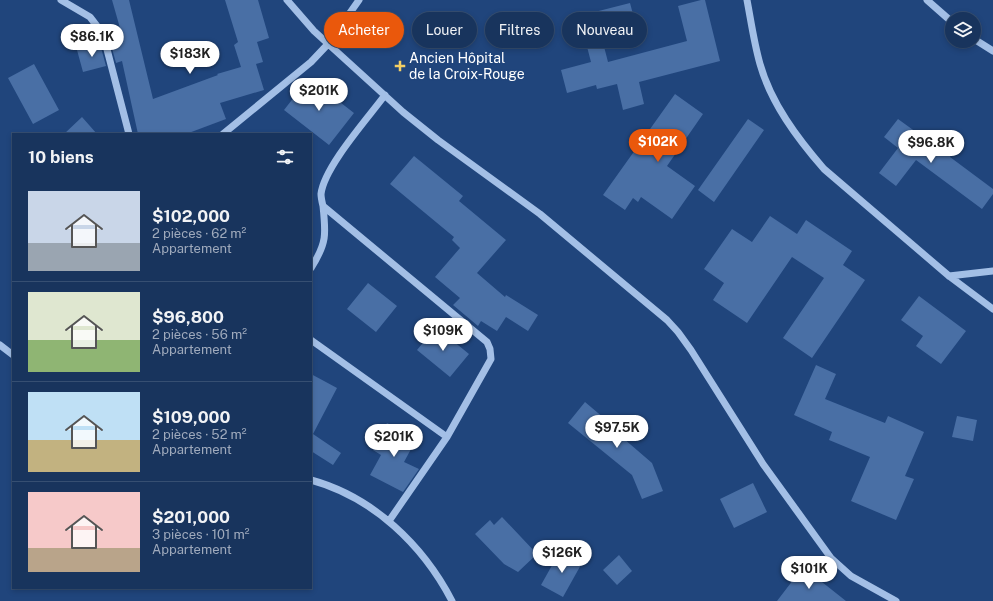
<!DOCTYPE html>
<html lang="fr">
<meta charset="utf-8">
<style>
:root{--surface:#18345d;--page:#213c63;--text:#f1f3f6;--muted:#9faabc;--line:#364f72;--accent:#ea580c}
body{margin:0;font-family:"Public Sans",sans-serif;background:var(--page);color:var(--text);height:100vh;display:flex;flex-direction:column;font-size:15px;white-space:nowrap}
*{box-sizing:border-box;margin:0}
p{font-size:13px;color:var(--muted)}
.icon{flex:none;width:22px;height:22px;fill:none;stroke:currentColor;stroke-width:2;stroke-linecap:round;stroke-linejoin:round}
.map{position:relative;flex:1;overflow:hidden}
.drawer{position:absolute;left:12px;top:133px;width:300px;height:456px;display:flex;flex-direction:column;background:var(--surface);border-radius:0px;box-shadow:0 2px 6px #0003,0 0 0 1px var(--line)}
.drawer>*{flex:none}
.top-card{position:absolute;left:324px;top:12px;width:380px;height:36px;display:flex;gap:8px}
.buttons{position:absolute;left:945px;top:12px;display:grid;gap:8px}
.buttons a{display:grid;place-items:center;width:36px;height:36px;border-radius:50%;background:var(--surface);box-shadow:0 2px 6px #0003,0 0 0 1px var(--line);font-size:20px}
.price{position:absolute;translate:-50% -34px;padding:0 9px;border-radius:14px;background:#fff;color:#222;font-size:13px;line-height:26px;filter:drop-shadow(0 1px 2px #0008)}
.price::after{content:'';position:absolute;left:50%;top:24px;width:12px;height:9px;margin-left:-6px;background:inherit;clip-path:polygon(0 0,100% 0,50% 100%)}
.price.active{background:var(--accent);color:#fff}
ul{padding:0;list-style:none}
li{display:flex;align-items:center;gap:12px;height:100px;padding:0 16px}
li+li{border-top:1px solid var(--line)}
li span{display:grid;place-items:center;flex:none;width:112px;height:80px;border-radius:0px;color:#555}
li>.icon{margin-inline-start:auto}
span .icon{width:48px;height:48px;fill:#fffc;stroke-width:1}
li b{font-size:17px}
h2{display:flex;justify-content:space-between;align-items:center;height:48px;padding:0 16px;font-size:17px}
.chip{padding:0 14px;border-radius:18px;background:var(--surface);box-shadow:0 2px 6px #0003,0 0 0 1px var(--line);font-size:14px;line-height:36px}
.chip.active{background:var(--accent);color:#fff}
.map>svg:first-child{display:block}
.building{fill:#496fa5}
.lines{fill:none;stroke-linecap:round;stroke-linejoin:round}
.minor{stroke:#a3bfe6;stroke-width:7}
.poi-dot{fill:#f3cf64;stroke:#20457c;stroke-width:1.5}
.labels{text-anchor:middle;stroke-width:3;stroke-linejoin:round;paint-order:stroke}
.poi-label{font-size:14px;fill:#fff;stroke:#20457c;text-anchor:start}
</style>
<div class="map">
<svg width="993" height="601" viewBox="0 0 993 601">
<rect width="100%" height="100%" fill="#20457c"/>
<path class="building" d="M 112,0 L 129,0 L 153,99 L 218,75 L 217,74 L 241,67 L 234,45 L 238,42 L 225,0 L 258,0 L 269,38 L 257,42 L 263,62 L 256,64 L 264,90 L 220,103 L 226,119 L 186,134 L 138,134 L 122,61 L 116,63 L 110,41 L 117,39 L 114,29 L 120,28 Z
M 701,0 L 705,0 L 720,61 L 639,82 L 644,104 L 623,110 L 617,84 L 597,89 L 596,85 L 567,93 L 561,70 L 591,62 L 579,16 L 630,3 L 634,18 L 599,27 L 608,62 L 687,41 L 678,6 Z
M 100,44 L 106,66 L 83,72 L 77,50 Z
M 34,64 L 59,110 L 33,124 L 8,78 Z
M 309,78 L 354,113 L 329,145 L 284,110 Z
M 675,94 L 703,114 L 667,166 L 695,186 L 672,219 L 641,197 L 638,202 L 633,198 L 625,210 L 603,195 Z
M 82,117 L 97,134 L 64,134 Z
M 748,119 L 764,130 L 714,202 L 698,190 Z
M 898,119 L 938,148 L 941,143 L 953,152 L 950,157 L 993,189 L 993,194 L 982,209 L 916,160 L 896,186 L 879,173 L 898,148 L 884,137 Z
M 414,156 L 463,196 L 459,201 L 506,240 L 477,273 L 505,297 L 506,295 L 538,315 L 528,331 L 506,317 L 497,331 L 481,321 L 478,326 L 453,305 L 460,298 L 435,277 L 460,248 L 452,240 L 454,237 L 390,184 Z
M 770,216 L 797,234 L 806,220 L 852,251 L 843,265 L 865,280 L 812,358 L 783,338 L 824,278 L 792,257 L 747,323 L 713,300 L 724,283 L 704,269 L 732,229 L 752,242 Z
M 368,283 L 397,306 L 376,332 L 347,309 Z
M 919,296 L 966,331 L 941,364 L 916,346 L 923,336 L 901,320 Z
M 436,327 L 469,354 L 450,377 L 417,350 Z
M 816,365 L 836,374 L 825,399 L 885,423 L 888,416 L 924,432 L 905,476 L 914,479 L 896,520 L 851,501 L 870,457 L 829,440 L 832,432 L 794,415 Z
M 311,374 L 337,388 L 313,434 L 341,453 L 333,465 L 311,451 Z
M 585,402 L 611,424 L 609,426 L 652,463 L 663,491 L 642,499 L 632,475 L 568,423 Z
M 957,416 L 977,420 L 973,441 L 952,437 Z
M 387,423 L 417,438 L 404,462 L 419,469 L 403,492 L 370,475 L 381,455 L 373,450 Z
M 753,483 L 767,512 L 734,528 L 720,499 Z
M 502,517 L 537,554 L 518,572 L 504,564 L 475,534 L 490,520 L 494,525 Z
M 560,551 L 582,563 L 563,597 L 541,585 Z
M 619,555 L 632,571 L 617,585 L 603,570 Z
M 803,567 L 846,601 L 777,601 Z"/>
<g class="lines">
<path class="minor" d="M 61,0 L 90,17 L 103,34 L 129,134
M 287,0 L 314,31 L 403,112 L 438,140 L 540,214 L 667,320 L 678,332 L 691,350 L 763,464 L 831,558 L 851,576 L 896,601
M 747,0 C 751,21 754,43 760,64 C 771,103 797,138 824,169 L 949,276 L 993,309
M 927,0 L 952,22
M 974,39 L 993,51
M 385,95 C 368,118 324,167 321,194 C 321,198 322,202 323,206 L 487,342 L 490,349 L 491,359 L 447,437 L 389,521
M 223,134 L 311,62 L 328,44 L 359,0
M 311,268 C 327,243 326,234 323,206
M 949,276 L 993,271
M 311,340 L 447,437
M 0,345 L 13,355
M 311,480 C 373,497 423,545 452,601"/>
</g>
<path class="poi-dot" d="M398 60h4v4h4v4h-4v4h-4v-4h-4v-4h4z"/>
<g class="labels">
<g class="poi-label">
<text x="409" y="63">Ancien Hôpital<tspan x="409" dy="16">de la Croix-Rouge</tspan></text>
</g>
</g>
</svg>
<div class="buttons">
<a><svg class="icon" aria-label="layers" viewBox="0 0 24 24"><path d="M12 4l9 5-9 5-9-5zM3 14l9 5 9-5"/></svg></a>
</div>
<b class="price" style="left:92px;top:58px">$86.1K</b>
<b class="price" style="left:190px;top:75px">$183K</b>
<b class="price" style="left:319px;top:112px">$201K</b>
<b class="price active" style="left:658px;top:163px">$102K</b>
<b class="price" style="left:931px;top:164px">$96.8K</b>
<b class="price" style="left:443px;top:352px">$109K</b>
<b class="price" style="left:617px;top:449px">$97.5K</b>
<b class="price" style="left:394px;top:458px">$201K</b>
<b class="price" style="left:562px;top:574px">$126K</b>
<b class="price" style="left:809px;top:590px">$101K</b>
<div class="top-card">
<a class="chip active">Acheter</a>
<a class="chip">Louer</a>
<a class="chip">Filtres</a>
<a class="chip">Nouveau</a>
</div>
<section class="drawer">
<h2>10 biens<svg class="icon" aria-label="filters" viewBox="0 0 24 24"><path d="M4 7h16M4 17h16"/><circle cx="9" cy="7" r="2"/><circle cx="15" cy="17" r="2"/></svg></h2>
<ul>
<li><span style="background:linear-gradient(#c9d6e8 65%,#9aa5b1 0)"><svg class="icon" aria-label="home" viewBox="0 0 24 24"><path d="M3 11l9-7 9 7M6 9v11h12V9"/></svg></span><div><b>$102,000</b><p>2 pièces · 62 m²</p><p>Appartement</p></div></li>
<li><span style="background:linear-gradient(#dfe7d0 60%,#8fb573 0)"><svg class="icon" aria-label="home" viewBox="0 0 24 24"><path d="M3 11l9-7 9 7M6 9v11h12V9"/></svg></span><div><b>$96,800</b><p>2 pièces · 56 m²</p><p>Appartement</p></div></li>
<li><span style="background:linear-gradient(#bfe0f5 60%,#c2b280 0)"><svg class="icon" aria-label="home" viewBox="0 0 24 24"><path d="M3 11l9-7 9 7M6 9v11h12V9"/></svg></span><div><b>$109,000</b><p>2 pièces · 52 m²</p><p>Appartement</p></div></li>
<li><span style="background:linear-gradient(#f6c9c9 70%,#b9a48a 0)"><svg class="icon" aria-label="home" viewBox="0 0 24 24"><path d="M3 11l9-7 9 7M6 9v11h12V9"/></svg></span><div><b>$201,000</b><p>3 pièces · 101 m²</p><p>Appartement</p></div></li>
</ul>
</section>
</div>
